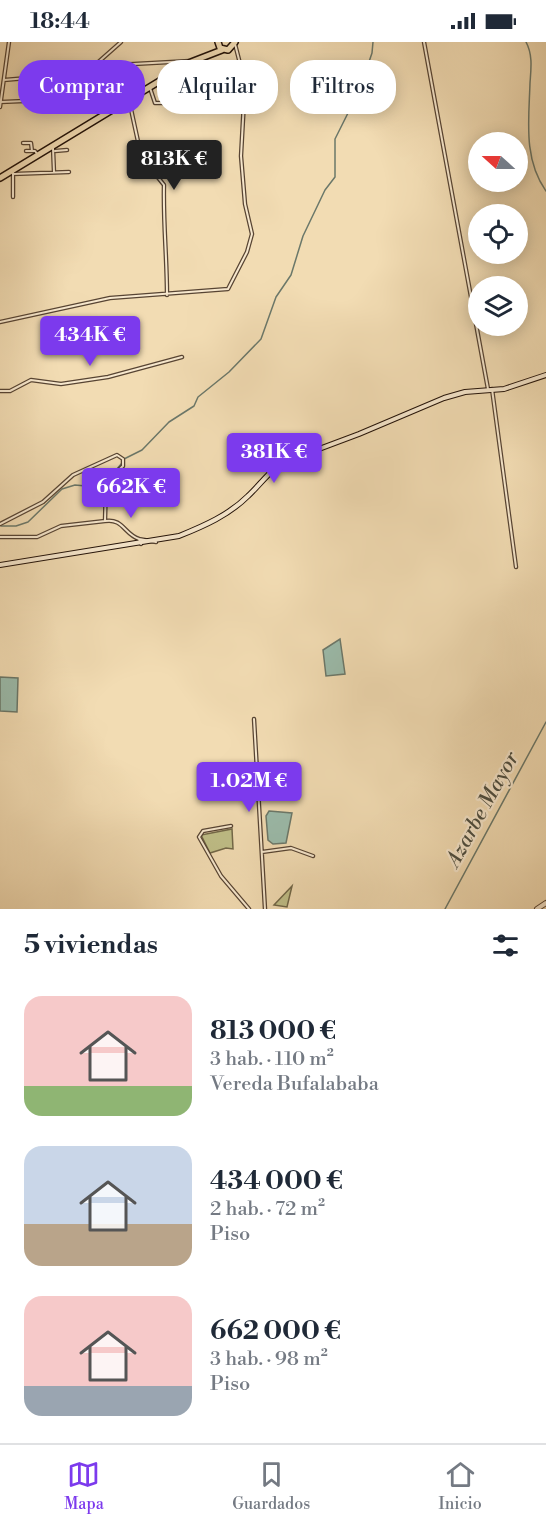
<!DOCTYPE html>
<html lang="es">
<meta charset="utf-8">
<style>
:root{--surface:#fff;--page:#f6f6f7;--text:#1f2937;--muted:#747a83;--line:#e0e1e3;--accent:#7c3aed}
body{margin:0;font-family:"Libre Bodoni",serif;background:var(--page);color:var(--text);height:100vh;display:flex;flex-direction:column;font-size:22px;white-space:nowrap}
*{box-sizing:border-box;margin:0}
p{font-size:20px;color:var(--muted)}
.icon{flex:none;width:33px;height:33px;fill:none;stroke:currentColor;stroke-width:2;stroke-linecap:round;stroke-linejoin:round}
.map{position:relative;height:867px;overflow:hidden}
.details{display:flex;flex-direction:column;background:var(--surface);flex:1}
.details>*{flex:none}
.banner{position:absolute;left:18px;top:18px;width:510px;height:54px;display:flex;gap:12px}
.needle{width:39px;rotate:291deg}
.buttons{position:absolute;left:468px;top:90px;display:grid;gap:12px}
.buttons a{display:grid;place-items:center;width:60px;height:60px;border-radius:50%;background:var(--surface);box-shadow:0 3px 15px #0003;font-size:30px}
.price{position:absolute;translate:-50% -51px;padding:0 14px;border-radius:6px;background:var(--accent);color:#fff;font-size:20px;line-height:39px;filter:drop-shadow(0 2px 3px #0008)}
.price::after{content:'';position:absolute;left:50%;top:36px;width:18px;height:14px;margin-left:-9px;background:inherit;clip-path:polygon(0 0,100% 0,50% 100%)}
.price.on{background:#222;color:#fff}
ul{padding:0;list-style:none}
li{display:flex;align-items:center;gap:18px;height:150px;padding:0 24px}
li span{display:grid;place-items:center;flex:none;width:168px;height:120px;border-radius:18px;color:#555}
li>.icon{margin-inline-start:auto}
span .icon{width:72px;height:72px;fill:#fffc;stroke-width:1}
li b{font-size:26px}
h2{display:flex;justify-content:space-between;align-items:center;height:72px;padding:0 24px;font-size:26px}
.chip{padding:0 21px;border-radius:24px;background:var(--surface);box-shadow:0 3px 15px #0003;font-size:21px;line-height:54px}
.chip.on{background:var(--accent);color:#fff}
.status{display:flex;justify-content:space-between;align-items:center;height:42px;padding:0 30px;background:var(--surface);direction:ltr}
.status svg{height:16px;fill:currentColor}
.dock{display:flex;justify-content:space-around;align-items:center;height:84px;border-top:2px solid var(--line);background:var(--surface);font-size:16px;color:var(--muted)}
.dock a{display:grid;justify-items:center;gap:3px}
.dock .on{color:var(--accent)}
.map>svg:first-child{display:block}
.green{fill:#c0bf88;stroke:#726848;stroke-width:1.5}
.water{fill:#9bbcac;stroke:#6b786a;stroke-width:1.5}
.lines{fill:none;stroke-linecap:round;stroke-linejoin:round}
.stream{stroke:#6b786a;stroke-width:1.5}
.minor-casing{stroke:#574433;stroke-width:4.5}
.tertiary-casing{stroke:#574433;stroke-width:6}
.secondary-casing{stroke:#231208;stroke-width:6}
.primary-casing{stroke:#231208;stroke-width:8}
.minor{stroke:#f7e8ce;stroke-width:2}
.tertiary{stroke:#f7e8ce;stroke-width:4}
.secondary{stroke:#f7e8ce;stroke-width:4}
.primary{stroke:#f2dcb3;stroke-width:5}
.labels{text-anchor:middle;stroke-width:4.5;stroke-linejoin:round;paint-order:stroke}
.water-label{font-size:21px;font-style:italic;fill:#4d4e41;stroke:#f7e8ce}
</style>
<div class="status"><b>18:44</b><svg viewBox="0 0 49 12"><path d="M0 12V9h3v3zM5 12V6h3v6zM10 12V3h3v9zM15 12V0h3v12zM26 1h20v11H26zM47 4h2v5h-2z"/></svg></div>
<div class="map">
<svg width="546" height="867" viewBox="0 0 546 867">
<rect width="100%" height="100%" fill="#f2dcb3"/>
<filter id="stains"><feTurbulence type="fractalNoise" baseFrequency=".00333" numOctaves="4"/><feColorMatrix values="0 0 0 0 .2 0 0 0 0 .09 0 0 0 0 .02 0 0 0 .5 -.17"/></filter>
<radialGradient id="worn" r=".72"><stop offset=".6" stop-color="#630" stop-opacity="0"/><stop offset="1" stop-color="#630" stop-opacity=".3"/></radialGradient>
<path class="green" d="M 87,49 L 88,61 L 48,62 L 48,51 Z
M 232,787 L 233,807 L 226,806 L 210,811 L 201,793 Z
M 292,844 L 287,865 L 274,863 Z"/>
<path class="water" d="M 340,597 L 345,632 L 326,634 L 323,608 Z
M 0,635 L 18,636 L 17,670 L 0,669 Z
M 269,769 L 292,771 L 286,801 L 273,802 L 268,798 L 266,774 Z"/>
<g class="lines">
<path class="stream" d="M 526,0 C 533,13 531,27 530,41 C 529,77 523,117 546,149
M 124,417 L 142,408 L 169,380 L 194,364 L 198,355 L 229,330 L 261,297 L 276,255 L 291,233 L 303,194 L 325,148 L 335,135 L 335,97 L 359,49 L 372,11 L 373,0
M 1,484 L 16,484 L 28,480 L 62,447 L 75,443 L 86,444 L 95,437 L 111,434 L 122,421
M 445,867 L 546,680"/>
<defs>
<path id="minor" d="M 424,0 L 488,347
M 97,24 L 189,19
M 4,38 L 86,31 L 121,0
M 150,46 L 155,61 L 163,61
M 129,58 L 139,104 L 152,128 L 164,143 C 163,180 167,216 167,253
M 1,60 L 48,58
M 0,65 L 9,0
M 23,101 L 31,101 L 32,109
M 53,106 L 54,130
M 26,109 L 35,109 L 38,113
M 55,109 L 67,108
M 13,131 L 13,155
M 13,132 L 69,130
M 0,280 L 110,256 L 228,247 L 247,210 L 252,192 L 245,162 L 241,114 L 245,41 L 235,2
M 492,347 L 516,525
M 0,349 L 10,349 L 31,338 L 61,342 L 108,335 L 182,315
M 105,479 C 123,476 124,492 139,497 L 141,502
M 0,482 L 43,460 L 73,433 L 117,413 L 123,417 L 123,424 L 106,440 L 105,479 L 61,484 L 37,495 L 0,495
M 139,497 L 156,500
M 254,677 L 265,867
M 231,784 L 203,789 L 199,795 L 221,834 L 249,867
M 262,810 L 291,806 L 313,814"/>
<path id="tertiary" d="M 537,867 L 546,861"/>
<path id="secondary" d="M 0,523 L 179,494 C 204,484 229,473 248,454 C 262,441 270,427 287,419 L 359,392 L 444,356 L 465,350 L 504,347 L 546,333"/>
<path id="primary" d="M 218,0 L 220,6 L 228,8 L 235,0
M 0,136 L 191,20 L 222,8"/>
</defs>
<use href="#minor" class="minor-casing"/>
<use href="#tertiary" class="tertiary-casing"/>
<use href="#secondary" class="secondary-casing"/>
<use href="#primary" class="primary-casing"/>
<use href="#minor" class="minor"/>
<use href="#tertiary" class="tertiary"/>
<use href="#secondary" class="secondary"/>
<use href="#primary" class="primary"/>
</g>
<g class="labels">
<g class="water-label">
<text transform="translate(482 767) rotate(-61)" y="7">Azarbe Mayor</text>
</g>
</g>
<rect width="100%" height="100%" filter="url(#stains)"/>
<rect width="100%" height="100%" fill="url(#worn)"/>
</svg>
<div class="buttons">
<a><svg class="needle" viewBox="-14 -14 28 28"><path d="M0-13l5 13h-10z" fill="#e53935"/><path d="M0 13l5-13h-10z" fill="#747a83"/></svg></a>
<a><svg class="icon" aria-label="locate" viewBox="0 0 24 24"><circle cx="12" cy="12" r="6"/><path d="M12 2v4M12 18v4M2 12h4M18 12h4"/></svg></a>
<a><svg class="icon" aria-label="layers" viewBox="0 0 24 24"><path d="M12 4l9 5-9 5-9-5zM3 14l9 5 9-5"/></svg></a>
</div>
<b class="price on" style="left:174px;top:149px">813K €</b>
<b class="price" style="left:90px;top:325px">434K €</b>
<b class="price" style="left:274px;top:442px">381K €</b>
<b class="price" style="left:131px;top:477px">662K €</b>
<b class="price" style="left:249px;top:771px">1.02M €</b>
<div class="banner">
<a class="chip on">Comprar</a>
<a class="chip">Alquilar</a>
<a class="chip">Filtros</a>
</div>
</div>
<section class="details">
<h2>5 viviendas<svg class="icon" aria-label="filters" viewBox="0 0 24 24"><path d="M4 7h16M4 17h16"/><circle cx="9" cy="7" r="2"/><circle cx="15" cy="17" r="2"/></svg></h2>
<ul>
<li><span style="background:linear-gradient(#f6c9c9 75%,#8fb573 0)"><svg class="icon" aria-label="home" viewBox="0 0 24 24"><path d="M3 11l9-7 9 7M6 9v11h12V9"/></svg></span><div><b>813 000 €</b><p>3 hab. · 110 m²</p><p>Vereda Bufalababa</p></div></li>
<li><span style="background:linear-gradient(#c9d6e8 65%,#b9a48a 0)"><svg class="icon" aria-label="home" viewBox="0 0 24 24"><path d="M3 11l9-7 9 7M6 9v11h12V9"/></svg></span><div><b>434 000 €</b><p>2 hab. · 72 m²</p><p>Piso</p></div></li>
<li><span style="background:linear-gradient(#f6c9c9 75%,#9aa5b1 0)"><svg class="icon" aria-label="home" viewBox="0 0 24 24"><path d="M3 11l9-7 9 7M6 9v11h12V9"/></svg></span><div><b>662 000 €</b><p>3 hab. · 98 m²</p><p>Piso</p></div></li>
</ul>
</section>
<nav class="dock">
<a class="on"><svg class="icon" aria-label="map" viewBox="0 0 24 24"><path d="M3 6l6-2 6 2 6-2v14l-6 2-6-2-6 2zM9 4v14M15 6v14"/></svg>Mapa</a>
<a><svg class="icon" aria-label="saved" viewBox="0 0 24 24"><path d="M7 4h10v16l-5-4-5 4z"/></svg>Guardados</a>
<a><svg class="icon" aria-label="home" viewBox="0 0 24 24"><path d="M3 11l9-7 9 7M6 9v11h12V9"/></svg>Inicio</a>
</nav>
